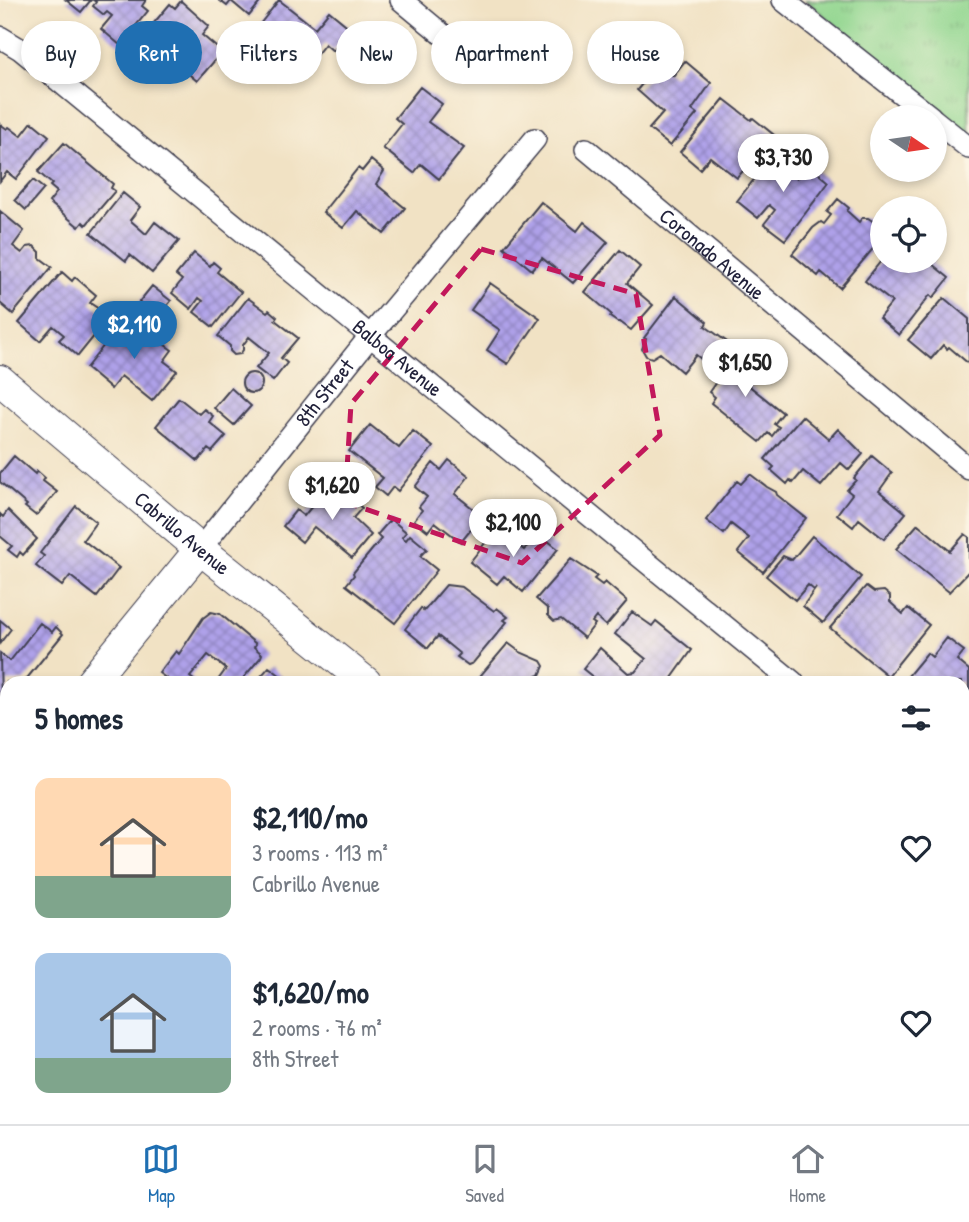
<!DOCTYPE html>
<meta charset="utf-8">
<style>
:root{--surface:#fff;--page:#f6f6f7;--text:#1f2937;--muted:#747a83;--line:#e0e1e3;--accent:#1f6fb2}
body{margin:0;font-family:"Patrick Hand",sans-serif;background:var(--page);color:var(--text);height:100vh;display:flex;flex-direction:column;font-size:26px;white-space:nowrap}
*{box-sizing:border-box;margin:0}
p{font-size:23px;color:var(--muted)}
.icon{flex:none;width:38px;height:38px;fill:none;stroke:currentColor;stroke-width:2;stroke-linecap:round;stroke-linejoin:round}
.map{position:relative;flex:1;overflow:hidden}
.sheet{position:absolute;left:0px;top:676px;width:970px;height:450px;display:flex;flex-direction:column;background:var(--surface);border-radius:21px 21px 0 0;box-shadow:0 4px 10px #0003}
.sheet>*{flex:none}
.hud{position:absolute;left:21px;top:21px;width:928px;height:63px;display:flex;gap:14px}
.needle{width:46px;rotate:103deg}
.buttons{position:absolute;left:870px;top:105px;display:grid;gap:14px}
.buttons a{display:grid;place-items:center;width:77px;height:77px;border-radius:50%;background:var(--surface);box-shadow:0 4px 10px #0003;font-size:35px}
.price{position:absolute;translate:-50% -60px;padding:0 16px;border-radius:24px;background:#fff;color:#222;font-size:23px;line-height:46px;filter:drop-shadow(0 2px 4px #0008)}
.price::after{content:'';position:absolute;left:50%;top:42px;width:21px;height:16px;margin-left:-10px;background:inherit;clip-path:polygon(0 0,100% 0,50% 100%)}
.price.selected{background:var(--accent);color:#fff}
ul{padding:0;list-style:none}
li{display:flex;align-items:center;gap:21px;height:175px;padding:0 35px}
li span{display:grid;place-items:center;flex:none;width:196px;height:140px;border-radius:14px;color:#555}
li>.icon{margin-inline-start:auto}
span .icon{width:84px;height:84px;fill:#fffc;stroke-width:1}
li b{font-size:30px}
h2{display:flex;justify-content:space-between;align-items:center;height:84px;padding:0 35px;font-size:30px}
.chip{padding:0 24px;border-radius:32px;background:var(--surface);box-shadow:0 4px 10px #0003;font-size:24px;line-height:63px}
.chip.selected{background:var(--accent);color:#fff}
.menu{display:flex;justify-content:space-around;align-items:center;height:98px;border-top:2px solid var(--line);background:var(--surface);font-size:19px;color:var(--muted)}
.menu a{display:grid;justify-items:center;gap:4px}
.menu .selected{color:var(--accent)}
.map>svg:first-child{display:block}
.grass{fill:url(#grass-tufts);stroke:#5a7c65;stroke-width:2}
.building{fill:url(#building-cross-hatch)}
.lines{fill:none;stroke-linecap:round;stroke-linejoin:round}
.street-casing{stroke:#413f50;stroke-width:24}
.secondary-casing{stroke:#413f50;stroke-width:32}
.street{stroke:#fff;stroke-width:21}
.secondary{stroke:#fff;stroke-width:30}
.marked{fill:none;stroke:#c2185b;stroke-width:5;stroke-dasharray:14 9;stroke-linejoin:round}
.labels{text-anchor:middle;stroke-width:6;stroke-linejoin:round;paint-order:stroke}
.street-label{font-size:21px;fill:#22223b;stroke:#fcf5e5}
</style>
<div class="map">
<svg width="969" height="1124" viewBox="0 0 969 1124">
<defs>
<pattern id="grass-tufts" width="24" height="20" patternUnits="userSpaceOnUse" patternTransform="scale(1.75)"><rect width="24" height="20" fill="#91d68f"/><path d="M3 7l-1-3M5 7V3M7 7l1-3M15 17l-1-3M17 17v-4M19 17l1-3" fill="none" stroke="#7db77c"/></pattern>
<pattern id="building-cross-hatch" width="8" height="8" patternUnits="userSpaceOnUse" patternTransform="scale(1.75)"><rect width="8" height="8" fill="#afa1e9"/><path d="M0 0l8 8M0 8l8-8" fill="none" stroke="#8e83be"/></pattern>
</defs>
<rect width="100%" height="100%" fill="#fcf5e5"/>
<filter id="ink" filterUnits="userSpaceOnUse"><feTurbulence type="fractalNoise" baseFrequency=".0143" numOctaves="2"/><feDisplacementMap in="SourceGraphic" scale="14" xChannelSelector="R" yChannelSelector="G"/><feConvolveMatrix kernelMatrix="1 2 1 2 8 2 1 2 1" color-interpolation-filters="sRGB"/></filter>
<filter id="wash" filterUnits="userSpaceOnUse"><feTurbulence type="fractalNoise" baseFrequency=".00686" numOctaves="4" result="noise"/><feDisplacementMap in="SourceGraphic" scale="28" xChannelSelector="R" yChannelSelector="G"/><feGaussianBlur stdDeviation="1.57" result="paint"/><feColorMatrix in="noise" values="0 0 0 0 0 0 0 0 0 0 0 0 0 0 0 0 0 1.4 0 .05"/><feComposite in="paint" operator="in"/></filter>
<g filter="url(#wash)">
<rect width="100%" height="100%" fill="#f1e2c4"/>
<path class="grass" d="M 805,0 L 969,0 L 969,137 Z"/>
<g id="blocks">
<path class="building" d="M 66,0 L 91,0 L 81,12 Z
M 93,0 L 146,0 L 142,6 L 148,11 L 120,45 L 101,29 L 112,16 L 107,12 L 104,15 L 93,6 L 96,2 Z
M 219,0 L 262,0 L 249,16 L 231,1 L 227,6 Z
M 279,0 L 315,28 L 329,11 L 351,29 L 333,51 L 325,44 L 305,69 L 302,67 L 297,74 L 271,52 L 276,46 L 256,29 Z
M 181,1 L 209,26 L 202,35 L 222,52 L 197,81 L 163,52 L 150,68 L 130,51 L 170,4 L 175,8 Z
M 685,61 L 711,83 L 692,110 L 697,114 L 670,146 L 649,129 L 663,113 L 637,90 L 659,64 L 673,76 Z
M 420,87 L 442,104 L 428,122 L 464,148 L 439,179 L 421,164 L 414,173 L 383,148 L 402,124 L 395,118 Z
M 724,99 L 751,120 L 753,118 L 774,135 L 737,178 L 710,157 L 700,169 L 680,152 Z
M 32,122 L 49,136 L 16,179 L 7,172 L 0,181 L 0,124 L 7,129 L 9,127 L 21,136 Z
M 64,143 L 113,184 L 111,188 L 115,191 L 86,225 L 83,222 L 79,227 L 49,202 L 57,192 L 50,186 L 52,184 L 38,172 Z
M 778,149 L 792,161 L 786,169 L 797,178 L 805,168 L 812,174 L 815,170 L 829,182 L 785,240 L 764,224 L 775,210 L 769,205 L 758,218 L 737,201 Z
M 371,160 L 384,171 L 376,184 L 405,208 L 384,234 L 357,211 L 343,228 L 323,212 L 358,168 L 362,171 Z
M 33,180 L 44,189 L 26,210 L 15,200 Z
M 123,193 L 140,207 L 130,220 L 146,234 L 155,222 L 179,241 L 152,273 L 130,255 L 126,261 L 91,233 Z
M 838,199 L 849,208 L 847,211 L 859,222 L 862,218 L 868,218 L 874,222 L 874,228 L 882,235 L 882,238 L 840,288 L 821,272 L 818,276 L 792,254 L 813,228 L 821,222 L 824,224 L 831,215 L 827,212 Z
M 541,202 L 577,231 L 584,222 L 608,242 L 573,283 L 542,258 L 532,270 L 504,247 Z
M 0,211 L 24,231 L 13,246 L 22,253 L 27,247 L 34,246 L 40,252 L 40,258 L 52,267 L 13,314 L 0,303 Z
M 620,250 L 640,267 L 627,283 L 653,305 L 631,330 L 620,322 L 617,322 L 610,317 L 611,314 L 585,292 Z
M 194,253 L 210,266 L 213,262 L 220,268 L 217,272 L 241,292 L 213,327 L 194,312 L 203,301 L 199,298 L 191,309 L 172,293 L 182,280 L 176,275 Z
M 881,261 L 935,261 L 932,264 L 949,278 L 933,298 L 930,295 L 899,335 L 879,318 L 892,302 L 865,281 Z
M 62,272 L 72,281 L 75,277 L 96,295 L 90,303 L 108,315 L 108,319 L 78,356 L 59,340 L 64,335 L 53,326 L 40,341 L 19,323 Z
M 490,283 L 540,318 L 508,364 L 487,350 L 500,330 L 471,310 Z
M 152,286 L 171,301 L 157,318 L 139,302 Z
M 676,296 L 707,322 L 705,326 L 734,347 L 715,370 L 696,355 L 682,372 L 660,353 L 652,358 L 646,356 L 642,349 L 646,339 L 644,338 Z
M 248,298 L 267,312 L 269,310 L 277,317 L 275,320 L 298,338 L 281,358 L 287,363 L 273,381 L 256,368 L 269,353 L 249,337 L 243,345 L 243,350 L 240,354 L 234,355 L 230,351 L 230,346 L 218,336 Z
M 944,298 L 969,319 L 969,364 L 949,347 L 947,349 L 943,345 L 931,359 L 908,340 Z
M 129,320 L 143,332 L 138,340 L 145,331 L 172,350 L 164,361 L 177,371 L 152,401 L 121,376 L 111,389 L 86,368 L 120,325 L 123,327 Z
M 739,349 L 761,367 L 747,384 L 783,413 L 774,424 L 779,427 L 772,436 L 768,433 L 760,442 L 711,403 L 715,397 L 709,392 Z
M242 383a10 10 0 1 1 20 0a10 10 0 1 1-20 0Z
M 231,388 L 251,406 L 234,425 L 214,408 Z
M 179,398 L 199,414 L 204,409 L 213,416 L 209,422 L 226,436 L 212,452 L 208,449 L 198,461 L 156,426 Z
M 802,416 L 829,439 L 838,429 L 863,454 L 849,470 L 841,463 L 821,486 L 803,471 L 793,483 L 790,480 L 787,484 L 771,470 L 774,467 L 765,459 Z
M 370,425 L 399,448 L 413,431 L 433,447 L 398,491 L 393,487 L 386,496 L 375,487 L 383,478 L 349,451 Z
M 14,456 L 35,474 L 37,471 L 45,478 L 43,481 L 57,492 L 38,514 L 35,515 L 25,507 L 27,505 L 0,482 L 0,473 Z
M 872,456 L 892,473 L 879,491 L 906,513 L 884,539 L 859,519 L 853,527 L 837,514 L 852,494 L 847,490 L 856,480 L 854,478 Z
M 449,460 L 469,476 L 455,494 L 482,516 L 461,542 L 435,522 L 428,531 L 414,520 L 422,510 L 419,507 L 427,497 L 415,487 L 433,463 L 441,470 Z
M 750,474 L 767,487 L 776,492 L 777,495 L 806,518 L 763,572 L 738,552 L 749,538 L 731,524 L 724,534 L 706,520 L 737,481 L 741,484 Z
M 330,484 L 362,508 L 353,518 L 371,535 L 352,558 L 314,527 L 302,542 L 283,526 L 296,510 L 304,516 Z
M 76,506 L 96,522 L 83,540 L 119,568 L 97,597 L 70,576 L 62,586 L 36,566 L 44,556 L 40,553 Z
M 8,510 L 37,539 L 23,555 L 20,552 L 17,557 L 8,550 L 12,546 L 0,536 L 0,514 L 3,517 Z
M 391,519 L 406,532 L 402,537 L 406,540 L 410,535 L 427,549 L 420,556 L 437,570 L 395,623 L 346,585 L 354,575 L 353,573 L 381,539 L 377,535 Z
M 918,524 L 950,551 L 965,534 L 969,537 L 969,571 L 949,592 L 896,549 Z
M 497,528 L 524,550 L 538,533 L 558,549 L 523,592 L 504,576 L 497,584 L 470,562 Z
M 812,536 L 861,577 L 823,623 L 803,606 L 816,588 L 814,590 L 808,585 L 795,600 L 766,576 L 783,556 L 792,560 Z
M 571,559 L 597,576 L 594,579 L 602,585 L 605,582 L 627,601 L 606,626 L 596,617 L 592,622 L 595,624 L 584,638 L 561,619 L 554,621 L 548,615 L 548,609 L 536,599 Z
M 446,585 L 462,587 L 494,611 L 497,608 L 508,617 L 504,620 L 507,622 L 473,663 L 468,665 L 457,657 L 460,654 L 438,636 L 428,648 L 405,629 L 421,608 L 424,611 Z
M 866,586 L 874,592 L 884,591 L 890,596 L 890,602 L 903,614 L 908,608 L 929,625 L 888,676 L 830,628 Z
M 211,612 L 220,614 L 256,644 L 254,647 L 262,654 L 261,657 L 240,682 L 221,682 L 218,680 L 226,669 L 208,655 L 190,677 L 195,681 L 194,682 L 171,682 L 159,673 L 176,651 L 179,654 L 203,618 Z
M 632,612 L 652,626 L 656,621 L 692,650 L 669,682 L 599,682 L 583,669 L 600,648 L 628,673 L 635,672 L 646,659 L 615,634 Z
M 0,620 L 11,629 L 0,643 Z
M 40,623 L 52,632 L 56,627 L 63,634 L 24,682 L 21,681 L 7,682 L 7,698 L 1,705 L 0,653 L 10,661 Z
M 947,638 L 964,651 L 957,660 L 969,670 L 969,694 L 962,702 L 962,682 L 903,682 L 927,653 L 932,657 Z
M 508,643 L 520,652 L 541,661 L 544,666 L 540,675 L 534,677 L 534,682 L 475,682 Z
M 269,667 L 285,679 L 286,677 L 293,682 L 256,682 Z
M 2,869 L 7,873 L 7,952 L 0,946 L 0,871 Z
M 962,878 L 969,884 L 969,961 L 962,969 Z
M 7,962 L 7,990 L 2,995 L 0,993 L 0,978 L 3,974 L 0,971 Z
M 962,1011 L 969,1016 L 969,1064 L 962,1059 Z
M 7,1114 L 7,1118 L 39,1118 L 46,1124 L 0,1124 Z
M 260,1118 L 304,1118 L 306,1120 L 303,1124 L 250,1124 L 253,1120 L 256,1123 Z
M 534,1118 L 592,1118 L 587,1124 L 529,1124 Z
M 593,1118 L 627,1118 L 623,1124 L 589,1124 Z
M 747,1118 L 787,1118 L 794,1124 L 743,1124 Z
M 807,1118 L 823,1118 L 830,1124 L 802,1124 Z"/>
</g>
</g>
<g filter="url(#ink)">
<use href="#blocks" fill-opacity="0" stroke="#413f50" stroke-width="2"/>
<g class="lines">
<defs>
<g id="street">
<path d="M 401,0 L 454,44"/>
<path d="M 783,0 L 931,117"/>
<path id="s1" d="M 0,37 L 20,49 L 793,682"/>
<path d="M 934,120 L 969,148"/>
<path id="s2" d="M 586,149 L 969,469"/>
<path id="s3" d="M 200,549 L 371,335 L 535,139"/>
<path d="M 962,822 L 969,827"/>
<path d="M 399,1118 L 406,1124"/>
</g>
<g id="secondary">
<path id="s4" d="M 0,380 L 200,549 L 366,682"/>
<path d="M 91,682 L 200,549"/>
<path d="M 0,794 L 7,785"/>
<path d="M 910,1118 L 917,1124"/>
</g>
</defs>
<use href="#street" class="street-casing"/>
<use href="#secondary" class="secondary-casing"/>
<use href="#street" class="street"/>
<use href="#secondary" class="secondary"/>
</g>
</g>
<path class="marked" d="M 481,249 L 636,294 L 660,435 L 522,563 L 345,502 L 351,404 Z"/>
<g class="labels">
<g class="street-label">
<text dy="7" stroke="none"><textPath href="#s2" startOffset="164">Coronado Avenue</textPath></text>
<text dy="7" stroke="none"><textPath href="#s1" startOffset="511">Balboa Avenue</textPath></text>
<text dy="7" stroke="none"><textPath href="#s3" startOffset="200">8th Street</textPath></text>
<text dy="7" stroke="none"><textPath href="#s4" startOffset="238">Cabrillo Avenue</textPath></text>
</g>
</g>
</svg>
<div class="buttons">
<a><svg class="needle" viewBox="-14 -14 28 28"><path d="M0-13l5 13h-10z" fill="#e53935"/><path d="M0 13l5-13h-10z" fill="#747a83"/></svg></a>
<a><svg class="icon" aria-label="locate" viewBox="0 0 24 24"><circle cx="12" cy="12" r="6"/><path d="M12 2v4M12 18v4M2 12h4M18 12h4"/></svg></a>
</div>
<b class="price" style="left:783px;top:194px">$3,730</b>
<b class="price selected" style="left:134px;top:361px">$2,110</b>
<b class="price" style="left:745px;top:399px">$1,650</b>
<b class="price" style="left:332px;top:522px">$1,620</b>
<b class="price" style="left:513px;top:559px">$2,100</b>
<div class="hud">
<a class="chip">Buy</a>
<a class="chip selected">Rent</a>
<a class="chip">Filters</a>
<a class="chip">New</a>
<a class="chip">Apartment</a>
<a class="chip">House</a>
</div>
<section class="sheet">
<h2>5 homes<svg class="icon" aria-label="filters" viewBox="0 0 24 24"><path d="M4 7h16M4 17h16"/><circle cx="9" cy="7" r="2"/><circle cx="15" cy="17" r="2"/></svg></h2>
<ul>
<li><span style="background:linear-gradient(#ffd9b3 70%,#7fa58c 0)"><svg class="icon" aria-label="home" viewBox="0 0 24 24"><path d="M3 11l9-7 9 7M6 9v11h12V9"/></svg></span><div><b>$2,110/mo</b><p>3 rooms · 113 m²</p><p>Cabrillo Avenue</p></div><svg class="icon" aria-label="heart" viewBox="0 0 24 24"><path d="M12 20l-8-8c-3-5 5-10 8-4 3-6 11-1 8 4z"/></svg></li>
<li><span style="background:linear-gradient(#a9c7e8 75%,#7fa58c 0)"><svg class="icon" aria-label="home" viewBox="0 0 24 24"><path d="M3 11l9-7 9 7M6 9v11h12V9"/></svg></span><div><b>$1,620/mo</b><p>2 rooms · 76 m²</p><p>8th Street</p></div><svg class="icon" aria-label="heart" viewBox="0 0 24 24"><path d="M12 20l-8-8c-3-5 5-10 8-4 3-6 11-1 8 4z"/></svg></li>
</ul>
</section>
</div>
<nav class="menu">
<a class="selected"><svg class="icon" aria-label="map" viewBox="0 0 24 24"><path d="M3 6l6-2 6 2 6-2v14l-6 2-6-2-6 2zM9 4v14M15 6v14"/></svg>Map</a>
<a><svg class="icon" aria-label="saved" viewBox="0 0 24 24"><path d="M7 4h10v16l-5-4-5 4z"/></svg>Saved</a>
<a><svg class="icon" aria-label="home" viewBox="0 0 24 24"><path d="M3 11l9-7 9 7M6 9v11h12V9"/></svg>Home</a>
</nav>
